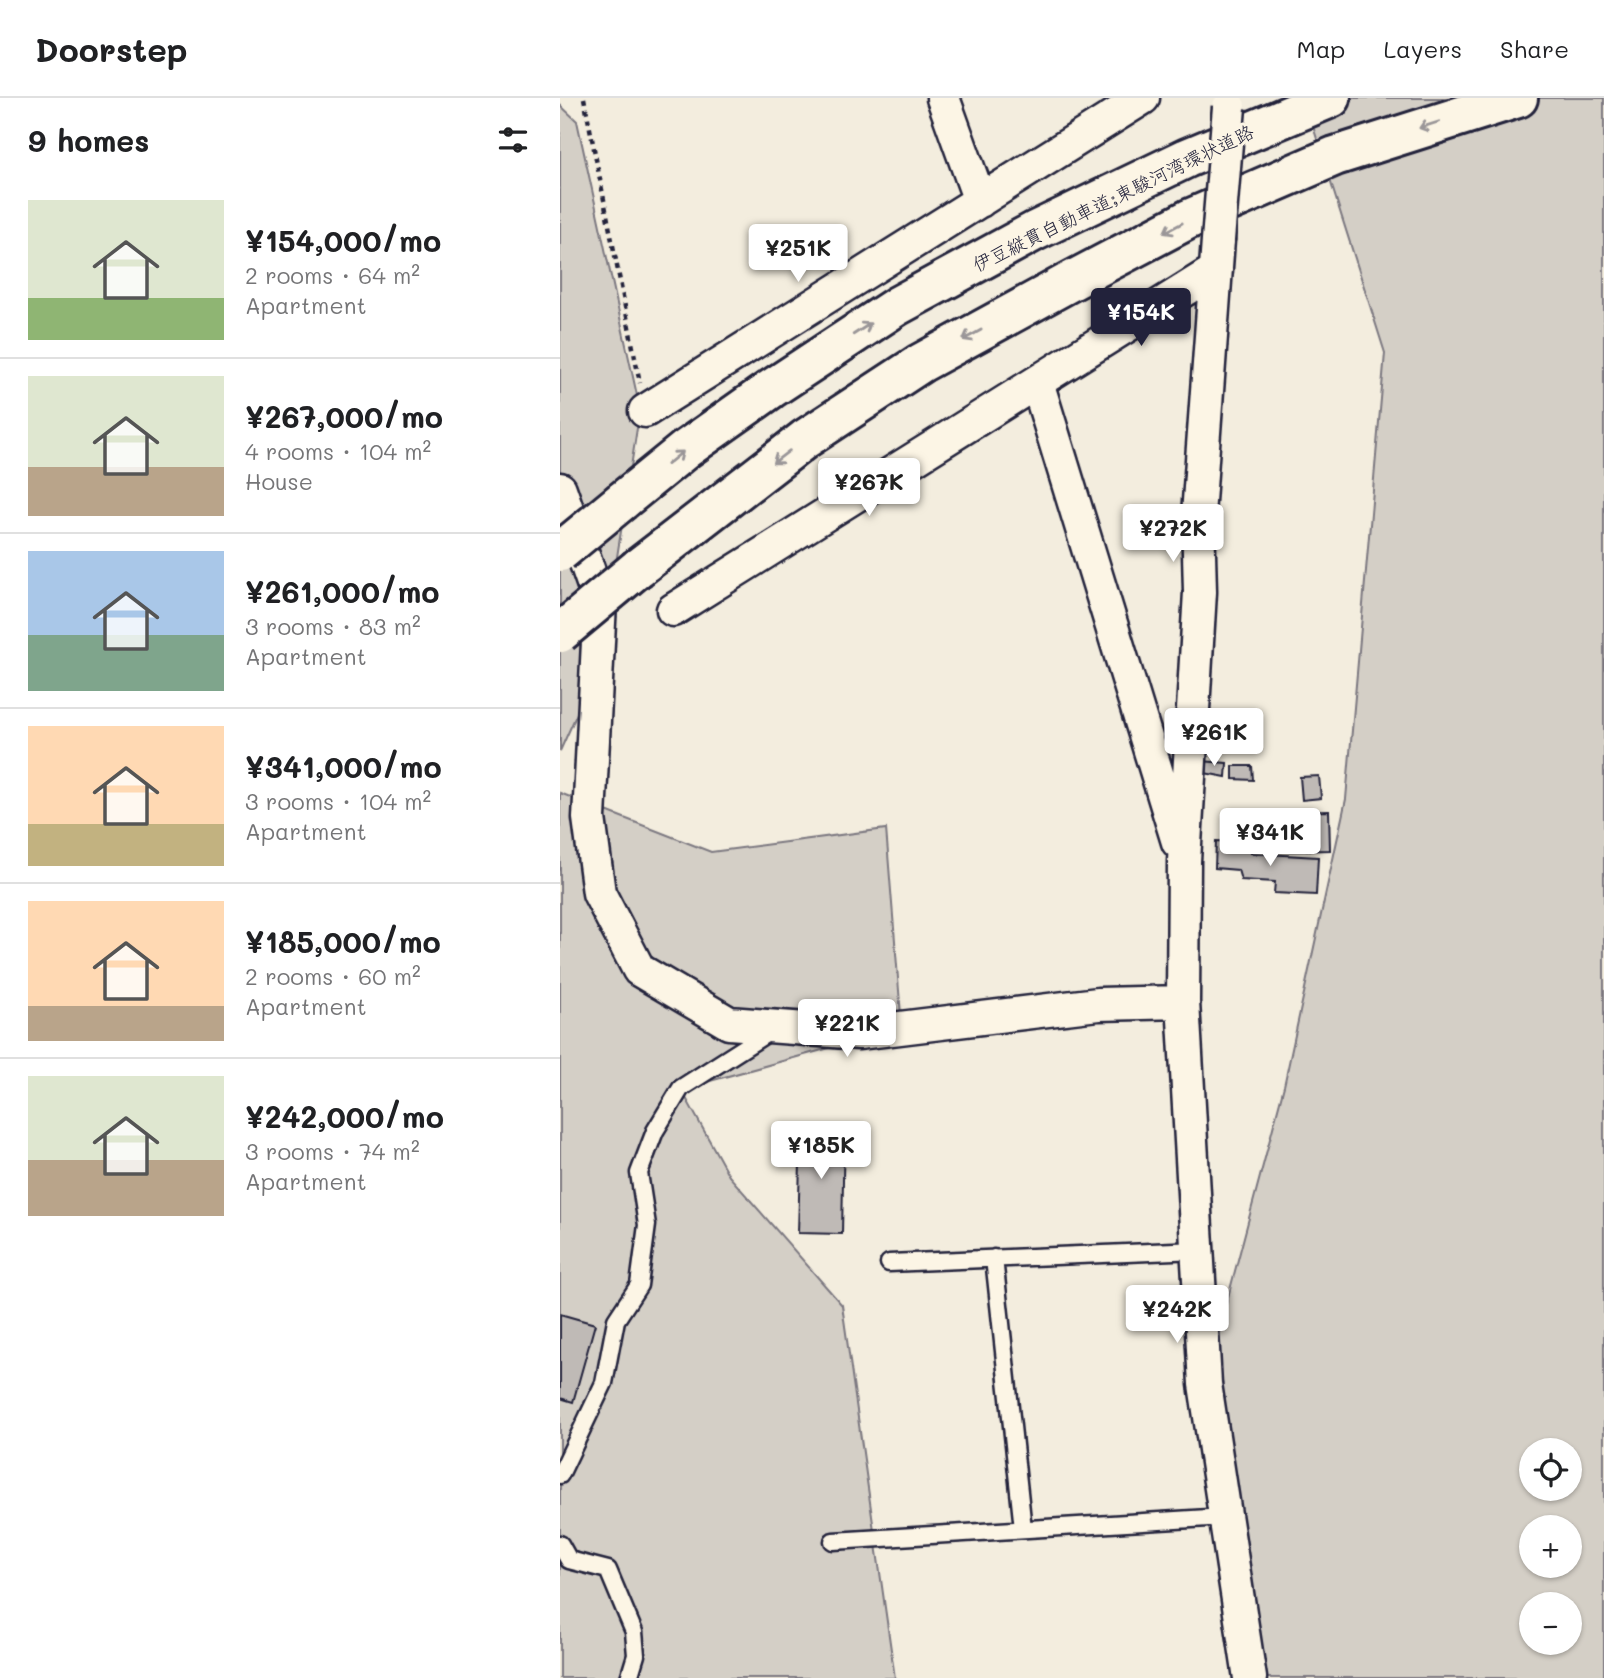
<!DOCTYPE html>
<meta charset="utf-8">
<style>
:root{--surface:#fff;--page:#f2f2f2;--text:#202124;--muted:#757577;--line:#e0e0e0;--accent:#22223b}
body{margin:0;font-family:Mali,"Klee One",sans-serif;background:var(--page);color:var(--text);height:100vh;display:flex;flex-direction:column;font-size:26px;white-space:nowrap}
*{box-sizing:border-box;margin:0}
p{font-size:23px;color:var(--muted)}
.icon{flex:none;width:38px;height:38px;fill:none;stroke:currentColor;stroke-width:2;stroke-linecap:round;stroke-linejoin:round}
.map{position:relative;flex:1;overflow:hidden}
.panel{display:flex;flex-direction:column;background:var(--surface);width:560px}
.panel>*{flex:none}
.tools{position:absolute;left:959px;top:1340px;display:grid;gap:14px}
.tools a{display:grid;place-items:center;width:63px;height:63px;border-radius:50%;background:var(--surface);box-shadow:0 2px 5px #0004;font-size:35px}
.price{position:absolute;translate:-50% -60px;padding:0 16px;border-radius:7px;background:#fff;color:#222;font-size:23px;line-height:46px;filter:drop-shadow(0 2px 4px #0008)}
.price::after{content:'';position:absolute;left:50%;top:42px;width:21px;height:16px;margin-left:-10px;background:inherit;clip-path:polygon(0 0,100% 0,50% 100%)}
.price.on{background:var(--accent);color:#fff}
ul{padding:0;list-style:none}
li{display:flex;align-items:center;gap:21px;height:175px;padding:0 28px}
li+li{border-top:2px solid var(--line)}
li span{display:grid;place-items:center;flex:none;width:196px;height:140px;border-radius:0px;color:#555}
li>.icon{margin-inline-start:auto}
span .icon{width:84px;height:84px;fill:#fffc;stroke-width:1}
li b{font-size:30px}
h2{display:flex;justify-content:space-between;align-items:center;height:84px;padding:0 28px;font-size:30px}
header{display:flex;align-items:center;gap:42px;box-sizing:border-box;height:98px;padding:0 35px;background:var(--surface);border-bottom:2px solid var(--line)}
header strong{font-size:33px}
nav{display:flex;gap:38px;margin-inline-start:auto;font-size:24px}
main{display:flex;flex:1;min-height:0}
.map>svg:first-child{display:block}
.green{fill:#d4cfc6;stroke:#7b7880;stroke-width:2;fill-rule:evenodd}
.building{fill:#bfbab6;stroke:#22223b;stroke-width:2}
.lines{fill:none;stroke-linecap:round;stroke-linejoin:round}
.lane-casing{stroke:#22223b;stroke-width:21}
.street-casing{stroke:#22223b;stroke-width:37}
.highway-casing{stroke:#22223b;stroke-width:44}
.path{stroke:#22223b;stroke-width:4.5;stroke-dasharray:5 5;stroke-linecap:butt}
.lane{stroke:#fcf5e5;stroke-width:16}
.street{stroke:#fcf5e5;stroke-width:32}
.highway{stroke:#fcf5e5;stroke-width:38}
.street-bridge-casing{stroke:#22223b;stroke-width:37;stroke-linecap:butt}
.highway-bridge-casing{stroke:#22223b;stroke-width:44;stroke-linecap:butt}
.street-bridge{stroke:#fcf5e5;stroke-width:32}
.highway-bridge{stroke:#fcf5e5;stroke-width:38}
.oneway{stroke:#9a9698}
.labels{text-anchor:middle;stroke-width:6;stroke-linejoin:round;paint-order:stroke}
.street-label{font-size:19px;fill:#22223b;stroke:#fcf5e5}
</style>
<header>
<strong>Doorstep</strong>
<nav><a>Map</a><a>Layers</a><a>Share</a></nav>
</header>
<main>
<section class="panel">
<h2>9 homes<svg class="icon" aria-label="filters" viewBox="0 0 24 24"><path d="M4 7h16M4 17h16"/><circle cx="9" cy="7" r="2"/><circle cx="15" cy="17" r="2"/></svg></h2>
<ul>
<li><span style="background:linear-gradient(#dfe7d0 70%,#8fb573 0)"><svg class="icon" aria-label="home" viewBox="0 0 24 24"><path d="M3 11l9-7 9 7M6 9v11h12V9"/></svg></span><div><b>¥154,000/mo</b><p>2 rooms · 64 m²</p><p>Apartment</p></div></li>
<li><span style="background:linear-gradient(#dfe7d0 65%,#b9a48a 0)"><svg class="icon" aria-label="home" viewBox="0 0 24 24"><path d="M3 11l9-7 9 7M6 9v11h12V9"/></svg></span><div><b>¥267,000/mo</b><p>4 rooms · 104 m²</p><p>House</p></div></li>
<li><span style="background:linear-gradient(#a9c7e8 60%,#7fa58c 0)"><svg class="icon" aria-label="home" viewBox="0 0 24 24"><path d="M3 11l9-7 9 7M6 9v11h12V9"/></svg></span><div><b>¥261,000/mo</b><p>3 rooms · 83 m²</p><p>Apartment</p></div></li>
<li><span style="background:linear-gradient(#ffd9b3 70%,#c2b280 0)"><svg class="icon" aria-label="home" viewBox="0 0 24 24"><path d="M3 11l9-7 9 7M6 9v11h12V9"/></svg></span><div><b>¥341,000/mo</b><p>3 rooms · 104 m²</p><p>Apartment</p></div></li>
<li><span style="background:linear-gradient(#ffd9b3 75%,#b9a48a 0)"><svg class="icon" aria-label="home" viewBox="0 0 24 24"><path d="M3 11l9-7 9 7M6 9v11h12V9"/></svg></span><div><b>¥185,000/mo</b><p>2 rooms · 60 m²</p><p>Apartment</p></div></li>
<li><span style="background:linear-gradient(#dfe7d0 60%,#b9a48a 0)"><svg class="icon" aria-label="home" viewBox="0 0 24 24"><path d="M3 11l9-7 9 7M6 9v11h12V9"/></svg></span><div><b>¥242,000/mo</b><p>3 rooms · 74 m²</p><p>Apartment</p></div></li>
</ul>
</section>
<div class="map">
<svg width="1044" height="1580" viewBox="0 0 1044 1580">
<rect width="100%" height="100%" fill="#f3edde"/>
<filter id="ink" filterUnits="userSpaceOnUse"><feTurbulence type="fractalNoise" baseFrequency=".0143" numOctaves="2"/><feDisplacementMap in="SourceGraphic" scale="14" xChannelSelector="R" yChannelSelector="G"/><feConvolveMatrix kernelMatrix="1 2 1 2 8 2 1 2 1" color-interpolation-filters="sRGB"/></filter>
<g filter="url(#ink)">
<path class="green" d="M 744,0 L 1044,0 L 1044,1580 L 701,1580 L 645,1286 L 724,988 L 786,701 L 825,255 ZM 971,1353 L 1010,1353 L 1010,1391 L 971,1391 ZM 971,1430 L 1010,1430 L 1010,1468 L 971,1468 ZM 971,1507 L 1010,1507 L 1010,1545 L 971,1545 Z
M 0,7 L 17,23 L 80,311 L 41,562 L 0,653 Z
M 0,695 L 151,754 L 326,731 L 342,930 L 121,991 L 169,1078 L 282,1207 L 335,1580 L 0,1580 Z"/>
<path class="building" d="M 641,663 L 667,665 L 666,679 L 639,674 Z
M 673,668 L 692,668 L 693,682 L 673,681 Z
M 759,678 L 761,700 L 742,702 L 740,679 Z
M 769,713 L 770,752 L 730,753 L 729,714 Z
M 656,743 L 692,745 L 691,755 L 758,759 L 756,797 L 714,795 L 715,784 L 681,782 L 678,772 L 655,770 Z
M 241,1029 L 284,1030 L 282,1136 L 238,1135 Z
M 0,1216 L 35,1226 L 13,1304 L 0,1300 Z"/>
<g class="lines">
<defs>
<path id="lane" d="M 434,1160 L 463,1431
M 329,1165 L 638,1152
M 0,1377 L 44,1285 L 56,1222 L 79,1187 L 87,1127 L 79,1075 L 95,1033 L 121,990 L 212,932
M 273,1443 L 665,1419
M 0,1446 L 9,1462 L 48,1472 L 74,1534 L 76,1557 L 69,1580"/>
<path id="street" d="M 383,0 L 420,103
M 658,142 L 638,417 L 640,494 L 624,763 L 623,904 L 645,1286 L 690,1580
M 477,284 L 618,744
M 85,313 L 583,0
M 0,391 L 40,505 L 29,720 L 39,795 L 79,872 L 169,925 L 299,935 L 538,906 L 623,904
M 113,512 L 656,172"/>
<path id="highway" d="M 62,403 L 126,351 L 211,291 L 337,208 L 475,133 L 627,60 L 771,0
M 78,470 L 245,341 L 361,265 L 513,182 L 629,121 L 775,58 L 958,0"/>
</defs>
<use href="#lane" class="lane-casing"/>
<use href="#street" class="street-casing"/>
<use href="#highway" class="highway-casing"/>
<path class="path" d="M 24,0 L 80,285"/>
<use href="#lane" class="lane"/>
<use href="#street" class="street"/>
<use href="#highway" class="highway"/>
<defs>
<path id="street-bridge" d="M 658,142 L 669,9"/>
<path id="highway-bridge" d="M 0,454 L 62,403
M 0,535 L 78,470"/>
</defs>
<use href="#street-bridge" class="street-bridge-casing"/>
<use href="#highway-bridge" class="highway-bridge-casing"/>
<use href="#street-bridge" class="street-bridge"/>
<use href="#highway-bridge" class="highway-bridge"/>
</g>
<defs><path id="oneway-shaft" d="M-6 0H5M1.5-3L5.5 0L1.5 3" fill="none" stroke-width="1.6" stroke-linecap="round" stroke-linejoin="round" transform="scale(1.75)"/></defs>
<g class="oneway">
<use href="#oneway-shaft" transform="translate(869 27) rotate(162)"/>
<use href="#oneway-shaft" transform="translate(613 130) rotate(152)"/>
<use href="#oneway-shaft" transform="translate(302 231) rotate(-33)"/>
<use href="#oneway-shaft" transform="translate(412 237) rotate(151)"/>
<use href="#oneway-shaft" transform="translate(221 359) rotate(143)"/>
<use href="#oneway-shaft" transform="translate(115 360) rotate(-39)"/>
</g>
</g>
<g class="labels">
<g class="street-label">
<text transform="translate(553 100) rotate(-26)" y="7">伊豆縦貫自動車道;東駿河湾環状道路</text>
</g>
</g>
</svg>
<div class="tools">
<a><svg class="icon" aria-label="locate" viewBox="0 0 24 24"><circle cx="12" cy="12" r="6"/><path d="M12 2v4M12 18v4M2 12h4M18 12h4"/></svg></a>
<a>+</a>
<a>−</a>
</div>
<b class="price" style="left:238px;top:186px">¥251K</b>
<b class="price on" style="left:581px;top:250px">¥154K</b>
<b class="price" style="left:309px;top:420px">¥267K</b>
<b class="price" style="left:613px;top:466px">¥272K</b>
<b class="price" style="left:654px;top:670px">¥261K</b>
<b class="price" style="left:710px;top:770px">¥341K</b>
<b class="price" style="left:287px;top:961px">¥221K</b>
<b class="price" style="left:261px;top:1083px">¥185K</b>
<b class="price" style="left:617px;top:1247px">¥242K</b>
</div>
</main>
